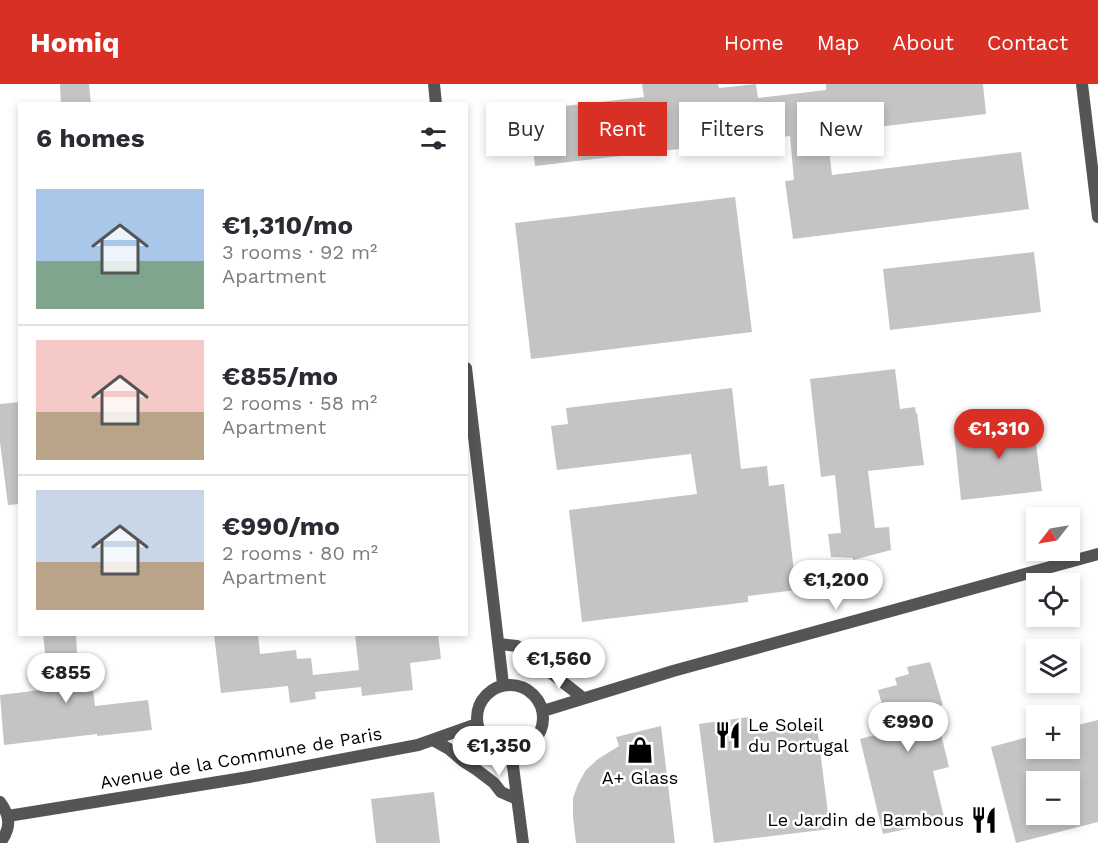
<!DOCTYPE html>
<meta charset="utf-8">
<style>
:root{--surface:#fff;--page:#f2f2f3;--text:#2b2b33;--muted:#7c7c81;--line:#e1e1e2;--accent:#d93025}
body{margin:0;font-family:"Work Sans",sans-serif;background:var(--page);color:var(--text);height:100vh;display:flex;flex-direction:column;font-size:22px;white-space:nowrap}
*{box-sizing:border-box;margin:0}
p{font-size:20px;color:var(--muted)}
.icon{flex:none;width:33px;height:33px;fill:none;stroke:currentColor;stroke-width:2;stroke-linecap:round;stroke-linejoin:round}
.map{position:relative;flex:1;overflow:hidden}
.panel{position:absolute;left:18px;top:18px;width:450px;height:534px;display:flex;flex-direction:column;background:var(--surface);border-radius:0px;box-shadow:0 3px 9px #0003}
.panel>*{flex:none}
.guide{position:absolute;left:486px;top:18px;width:522px;height:54px;display:flex;gap:12px}
.needle{width:39px;rotate:239deg}
.tools{position:absolute;left:1026px;top:423px;display:grid;gap:12px}
.tools a{display:grid;place-items:center;width:54px;height:54px;border-radius:0px;background:var(--surface);box-shadow:0 3px 9px #0003;font-size:30px}
.price{position:absolute;translate:-50% -51px;padding:0 14px;border-radius:21px;background:#fff;color:#222;font-size:20px;line-height:39px;filter:drop-shadow(0 2px 3px #0008)}
.price::after{content:'';position:absolute;left:50%;top:36px;width:18px;height:14px;margin-left:-9px;background:inherit;clip-path:polygon(0 0,100% 0,50% 100%)}
.price.selected{background:var(--accent);color:#fff}
ul{padding:0;list-style:none}
li{display:flex;align-items:center;gap:18px;height:150px;padding:0 18px}
li+li{border-top:2px solid var(--line)}
li span{display:grid;place-items:center;flex:none;width:168px;height:120px;border-radius:0px;color:#555}
li>.icon{margin-inline-start:auto}
span .icon{width:72px;height:72px;fill:#fffc;stroke-width:1}
li b{font-size:26px}
h2{display:flex;justify-content:space-between;align-items:center;height:72px;padding:0 18px;font-size:26px}
.pill{padding:0 21px;border-radius:0px;background:var(--surface);box-shadow:0 3px 9px #0003;font-size:21px;line-height:54px}
.pill.selected{background:var(--accent);color:#fff}
header{display:flex;align-items:center;gap:36px;box-sizing:border-box;height:84px;padding:0 30px;background:var(--accent);color:#fff}
header strong{font-size:28px}
nav{display:flex;gap:33px;margin-inline-start:auto;font-size:21px}
.map>svg:first-child{display:block}
.building{fill:#c4c4c4;fill-rule:evenodd}
.lines{fill:none;stroke-linecap:round;stroke-linejoin:round}
.minor{stroke:#555;stroke-width:12}
.tertiary{stroke:#555;stroke-width:12}
.labels{text-anchor:middle;stroke-width:5;stroke-linejoin:round;paint-order:stroke}
.poi-label{font-size:18px;fill:#000;stroke:#fff;text-anchor:start}
.street-label{font-size:18px;fill:#000;stroke:#fff}
</style>
<header>
<strong>Homiq</strong>
<nav><a>Home</a><a>Map</a><a>About</a><a>Contact</a></nav>
</header>
<div class="map">
<svg width="1098" height="759" viewBox="0 0 1098 759">
<rect width="100%" height="100%" fill="#fff"/>
<path class="building" d="M 60,0 L 89,0 L 91,20 L 61,20 Z
M 642,0 L 718,0 L 719,4 L 756,0 L 758,14 L 826,6 L 826,0 L 983,0 L 986,30 L 827,49 L 832,91 L 1021,68 L 1029,125 L 793,155 L 785,97 L 794,96 L 790,52 L 535,82 L 529,26 L 644,13 Z
M 735,113 L 752,248 L 531,275 L 515,139 Z
M 1034,168 L 1041,228 L 890,246 L 883,185 Z
M 895,285 L 900,325 L 915,323 L 916,329 L 917,329 L 924,381 L 868,387 L 875,444 L 889,443 L 891,466 L 853,476 L 853,474 L 831,473 L 828,450 L 841,449 L 835,391 L 821,393 L 810,295 Z
M 732,304 L 741,385 L 767,382 L 769,402 L 784,400 L 796,506 L 748,512 L 748,518 L 582,538 L 569,426 L 697,410 L 691,370 L 557,386 L 551,342 L 568,340 L 566,324 Z
M 20,318 L 20,420 L 8,421 L 0,358 L 0,320 Z
M 1032,328 L 1042,407 L 961,416 L 954,348 L 1009,342 L 1007,331 Z
M 43,550 L 76,550 L 77,571 L 79,570 L 84,607 L 93,606 L 95,622 L 148,616 L 152,646 L 97,652 L 97,650 L 4,661 L 0,611 L 49,605 Z
M 214,550 L 258,550 L 260,570 L 296,566 L 297,575 L 311,574 L 313,591 L 359,586 L 355,550 L 438,550 L 441,575 L 410,579 L 413,606 L 362,612 L 361,603 L 315,608 L 316,615 L 290,619 L 288,602 L 221,609 Z
M 930,578 L 943,621 L 938,623 L 943,641 L 939,642 L 949,683 L 933,687 L 945,737 L 883,750 L 860,655 L 886,648 L 884,639 L 887,639 L 878,606 L 897,601 L 895,594 L 909,590 L 907,583 Z
M 749,633 L 751,650 L 817,642 L 830,745 L 714,759 L 699,640 Z
M 1098,636 L 1098,738 L 1016,759 L 991,663 L 1036,651 L 1036,664 L 1070,664 L 1070,643 ZM 1036,698 L 1070,698 L 1070,730 L 1036,730 Z
M 661,642 L 675,759 L 576,759 L 573,733 L 573,714 L 578,700 L 586,686 L 598,675 L 619,662 L 616,653 Z
M 434,708 L 440,759 L 376,759 L 371,715 Z"/>
<g class="lines">
<path class="minor" d="M 434,0 L 436,20
M 1082,0 L 1098,133
M 466,284 L 503,600
M 500,560 L 517,562 L 583,614
M 433,656 L 449,665 L 463,677 L 477,686 L 494,699 L 501,708 L 517,715
M 511,667 L 523,759"/>
<path class="tertiary" d="M477 634a33 33 0 1 1 66 0a33 33 0 1 1-66 0Z
M 543,627 L 673,587 L 1098,470
M 0,718 C 11,733 11,744 0,759
M 8,732 L 249,693 L 418,661 L 477,640"/>
</g>
<defs>
<symbol id="restaurant-bare" viewBox="-9 -9 18 18"><path d="M-5-6h1v4h1v-4h1v4h1v-4h1v5L-1.5 .5V6h-2V.5L-5-1ZM5-6V6H3V1.5H1.5Q1.5-4 5-6Z" fill="#000" stroke="#fff" stroke-width="2.5" paint-order="stroke"/></symbol>
<symbol id="shop-bare" viewBox="-9 -9 18 18"><path d="M-5-2.5h2.3a2.7 3.5 0 0 1 5.4 0H5L5.5 6h-11ZM-1.5-2.5h3a1.5 2.3 0 0 0-3 0Z" fill="#000" stroke="#fff" stroke-width="2.5" paint-order="stroke"/></symbol>
</defs>
<g fill-rule="evenodd">
<use href="#restaurant-bare" x="709" y="632" width="38" height="38"/>
<use href="#shop-bare" x="621" y="647" width="38" height="38"/>
<use href="#restaurant-bare" x="965" y="717" width="38" height="38"/>
</g>
<g class="labels">
<g class="poi-label">
<text x="748" y="647">Le Soleil<tspan x="748" dy="21">du Portugal</tspan></text>
<text x="640" y="700" text-anchor="middle">A+ Glass</text>
<text x="964" y="742" text-anchor="end">Le Jardin de Bambous</text>
</g>
<g class="street-label">
<text transform="translate(241 674) rotate(-10)" y="6">Avenue de la Commune de Paris</text>
</g>
</g>
</svg>
<div class="tools">
<a><svg class="needle" viewBox="-14 -14 28 28"><path d="M0-13l5 13h-10z" fill="#e53935"/><path d="M0 13l5-13h-10z" fill="#7c7c81"/></svg></a>
<a><svg class="icon" aria-label="locate" viewBox="0 0 24 24"><circle cx="12" cy="12" r="6"/><path d="M12 2v4M12 18v4M2 12h4M18 12h4"/></svg></a>
<a><svg class="icon" aria-label="layers" viewBox="0 0 24 24"><path d="M12 4l9 5-9 5-9-5zM3 14l9 5 9-5"/></svg></a>
<a>+</a>
<a>−</a>
</div>
<b class="price selected" style="left:999px;top:376px">€1,310</b>
<b class="price" style="left:836px;top:527px">€1,200</b>
<b class="price" style="left:559px;top:606px">€1,560</b>
<b class="price" style="left:66px;top:620px">€855</b>
<b class="price" style="left:908px;top:669px">€990</b>
<b class="price" style="left:499px;top:693px">€1,350</b>
<div class="guide">
<a class="pill">Buy</a>
<a class="pill selected">Rent</a>
<a class="pill">Filters</a>
<a class="pill">New</a>
</div>
<section class="panel">
<h2>6 homes<svg class="icon" aria-label="filters" viewBox="0 0 24 24"><path d="M4 7h16M4 17h16"/><circle cx="9" cy="7" r="2"/><circle cx="15" cy="17" r="2"/></svg></h2>
<ul>
<li><span style="background:linear-gradient(#a9c7e8 60%,#7fa58c 0)"><svg class="icon" aria-label="home" viewBox="0 0 24 24"><path d="M3 11l9-7 9 7M6 9v11h12V9"/></svg></span><div><b>€1,310/mo</b><p>3 rooms · 92 m²</p><p>Apartment</p></div></li>
<li><span style="background:linear-gradient(#f6c9c9 60%,#b9a48a 0)"><svg class="icon" aria-label="home" viewBox="0 0 24 24"><path d="M3 11l9-7 9 7M6 9v11h12V9"/></svg></span><div><b>€855/mo</b><p>2 rooms · 58 m²</p><p>Apartment</p></div></li>
<li><span style="background:linear-gradient(#c9d6e8 60%,#b9a48a 0)"><svg class="icon" aria-label="home" viewBox="0 0 24 24"><path d="M3 11l9-7 9 7M6 9v11h12V9"/></svg></span><div><b>€990/mo</b><p>2 rooms · 80 m²</p><p>Apartment</p></div></li>
</ul>
</section>
</div>
